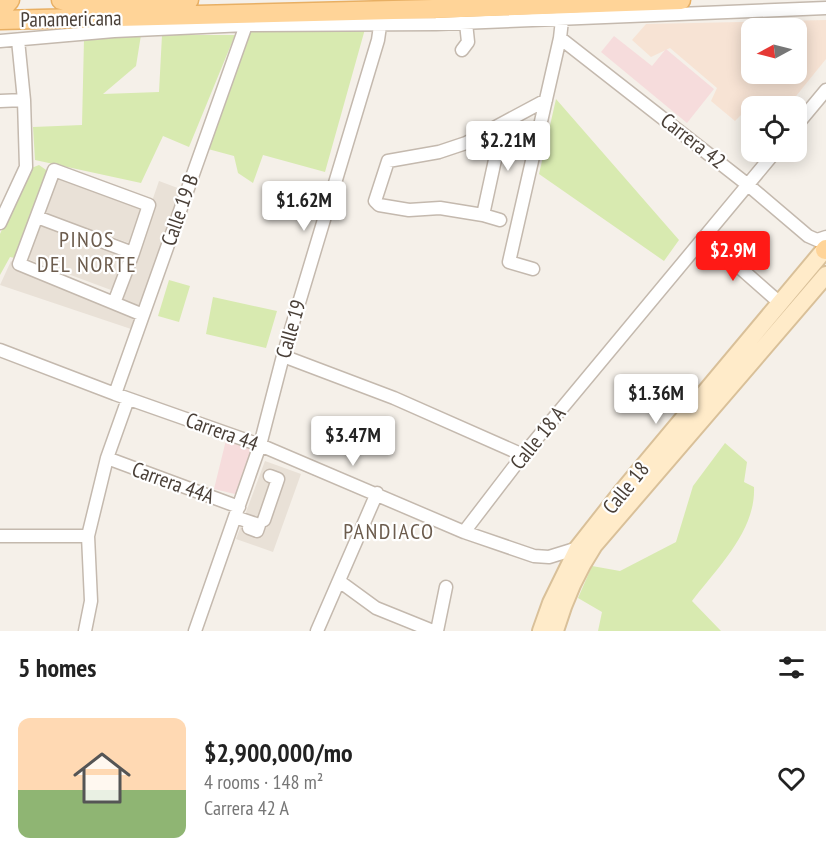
<!DOCTYPE html>
<meta charset="utf-8">
<style>
:root{--surface:#fff;--page:#f2f2f2;--text:#222;--muted:#767676;--accent:#ff1a16}
body{margin:0;font-family:"PT Sans Narrow",sans-serif;background:var(--page);color:var(--text);height:100vh;display:flex;flex-direction:column;font-size:22px;white-space:nowrap}
*{box-sizing:border-box;margin:0}
p{font-size:20px;color:var(--muted)}
.icon{flex:none;width:33px;height:33px;fill:none;stroke:currentColor;stroke-width:2;stroke-linecap:round;stroke-linejoin:round}
.map{position:relative;height:631px;overflow:hidden}
.sheet{display:flex;flex-direction:column;background:var(--surface);flex:1}
.sheet>*{flex:none}
.needle{width:39px;rotate:263deg}
.controls{position:absolute;left:741px;top:18px;display:grid;gap:12px}
.controls a{display:grid;place-items:center;width:66px;height:66px;border-radius:12px;background:var(--surface);box-shadow:0 3px 15px #0003;font-size:30px}
.price{position:absolute;translate:-50% -51px;padding:0 14px;border-radius:6px;background:#fff;color:#222;font-size:20px;line-height:39px;filter:drop-shadow(0 2px 3px #0008)}
.price::after{content:'';position:absolute;left:50%;top:36px;width:18px;height:14px;margin-left:-9px;background:inherit;clip-path:polygon(0 0,100% 0,50% 100%)}
.price.selected{background:var(--accent);color:#fff}
ul{padding:0;list-style:none}
li{display:flex;align-items:center;gap:18px;height:150px;padding:0 18px}
li span{display:grid;place-items:center;flex:none;width:168px;height:120px;border-radius:12px;color:#555}
li>.icon{margin-inline-start:auto}
span .icon{width:72px;height:72px;fill:#fffc;stroke-width:1}
li b{font-size:26px}
h2{display:flex;justify-content:space-between;align-items:center;height:72px;padding:0 18px;font-size:26px}
.map>svg:first-child{display:block}
.residential{fill:#e9e1d7}
.commercial{fill:#f7e3d4;fill-rule:evenodd}
.medical{fill:#f6dcdc}
.green{fill:#d8eab0}
.lines{fill:none;stroke-linecap:round;stroke-linejoin:round}
.street-casing{stroke:#c4b9ae;stroke-width:15}
.secondary-casing{stroke:#d9c099;stroke-width:20}
.primary-casing{stroke:#e8af63;stroke-width:21}
.street{stroke:#fff;stroke-width:12}
.secondary{stroke:#ffebc9;stroke-width:16}
.primary{stroke:#ffd498;stroke-width:18}
.labels{text-anchor:middle;stroke-width:4.5;stroke-linejoin:round;paint-order:stroke}
.street-label{font-size:21px;fill:#493f37;stroke:#fff}
.neighbourhood-label{font-size:22px;letter-spacing:1.5px;fill:#6c5c4d;stroke:#fff}
</style>
<div class="map">
<svg width="826" height="631" viewBox="0 0 826 631">
<rect width="100%" height="100%" fill="#f5f0e9"/>
<path class="residential" d="M 56,176 L 141,207 L 132,244 L 43,213 Z
M 159,181 L 183,190 L 142,313 L 117,302 Z
M 40,219 L 128,254 L 111,290 L 25,258 Z
M 11,261 L 140,315 L 134,330 L 0,285 Z
M 265,461 L 301,474 L 273,552 L 236,539 Z"/>
<path class="commercial" d="M 826,20 L 826,59 L 788,106 L 771,106 L 757,99 L 735,121 L 711,101 L 717,88 L 670,48 L 651,57 L 632,40 L 646,24 ZM 752,28 L 796,28 L 796,74 L 752,74 Z"/>
<path class="medical" d="M 614,36 L 652,66 L 666,49 L 714,89 L 687,123 L 601,52 Z
M 226,440 L 254,447 L 239,495 L 214,489 Z"/>
<path class="green" d="M 365,29 L 325,172 L 263,155 L 253,183 L 238,173 L 234,156 L 208,149 L 251,31 Z
M 141,35 L 136,66 L 103,94 L 159,92 L 162,35 L 235,35 L 189,147 L 163,136 L 141,183 L 35,160 L 33,127 L 82,125 L 84,39 Z
M 556,99 L 679,240 L 664,261 L 539,174 Z
M 39,165 L 49,172 L 15,258 L 10,257 L 0,275 L 0,234 L 29,169 Z
M 169,280 L 190,286 L 179,322 L 158,316 Z
M 213,297 L 277,311 L 266,348 L 206,334 Z
M 725,443 L 747,462 L 744,482 L 754,487 C 756,531 717,568 692,601 L 721,631 L 598,631 L 602,612 L 578,598 L 592,566 L 620,571 L 676,542 L 693,486 Z"/>
<g class="lines">
<defs>
<path id="street" d="M 560,38 L 748,185 L 808,236 L 817,240 L 826,237
M 0,41 L 114,31 L 246,25 L 436,24 L 826,8
M 462,50 L 468,42 L 466,23
M 0,101 L 24,100
M 796,126 L 826,90
M 483,215 L 503,123
M 37,217 L 133,253
M 500,220 L 483,215 L 440,208 L 409,210 L 379,205 L 375,201 L 388,161 L 439,152 L 466,143 L 546,100
M 0,223 L 26,167 L 24,100 L 18,40
M 705,237 L 781,304
M 533,269 L 509,262 L 560,38 L 562,20
M 114,303 L 133,253 L 149,205 L 54,170 L 19,264 L 143,315
M 0,350 L 115,394 L 260,445 L 464,532 L 534,556 L 549,557 L 578,548
M 283,356 L 394,398 L 523,455
M 115,394 L 246,25
M 107,458 L 239,507
M 235,517 L 259,525 L 257,531 L 249,528
M 264,520 L 278,479 L 270,476
M 464,532 L 523,455 L 775,152
M 0,536 L 88,536
M 339,581 L 376,608 L 433,631
M 85,631 L 91,601 L 88,536 L 107,458 L 128,399
M 195,631 L 260,445 L 283,356 L 378,40 L 380,26
M 317,631 L 377,493
M 437,631 L 446,587"/>
<path id="secondary" d="M 541,631 L 551,603 L 578,548 L 622,492 L 826,248
M 555,631 C 564,600 576,572 594,545 L 826,275"/>
<path id="primary" d="M 61,0 L 71,2 L 189,0
M 0,12 L 10,0
M 0,20 L 433,9 L 681,0
M 825,250 L 826,249"/>
</defs>
<use href="#street" class="street-casing"/>
<use href="#secondary" class="secondary-casing"/>
<use href="#primary" class="primary-casing"/>
<use href="#street" class="street"/>
<use href="#secondary" class="secondary"/>
<use href="#primary" class="primary"/>
</g>
<g class="labels">
<g class="street-label">
<text transform="translate(71 19) rotate(-1)" y="7">Panamericana</text>
<text transform="translate(693 141) rotate(38)" y="7">Carrera 42</text>
<text transform="translate(180 210) rotate(-71)" y="7">Calle 19 B</text>
<text transform="translate(291 329) rotate(-74)" y="7">Calle 19</text>
<text transform="translate(222 432) rotate(20)" y="7">Carrera 44</text>
<text transform="translate(538 438) rotate(-51)" y="7">Calle 18 A</text>
<text transform="translate(173 483) rotate(20)" y="7">Carrera 44A</text>
<text transform="translate(626 488) rotate(-51)" y="7">Calle 18</text>
</g>
<g class="neighbourhood-label">
<text x="87" y="247">PINOS<tspan x="87" dy="25">DEL NORTE</tspan></text>
<text x="389" y="539">PANDIACO</text>
</g>
</g>
</svg>
<div class="controls">
<a><svg class="needle" viewBox="-14 -14 28 28"><path d="M0-13l5 13h-10z" fill="#e53935"/><path d="M0 13l5-13h-10z" fill="#767676"/></svg></a>
<a><svg class="icon" aria-label="locate" viewBox="0 0 24 24"><circle cx="12" cy="12" r="6"/><path d="M12 2v4M12 18v4M2 12h4M18 12h4"/></svg></a>
</div>
<b class="price" style="left:508px;top:172px">$2.21M</b>
<b class="price" style="left:304px;top:232px">$1.62M</b>
<b class="price selected" style="left:733px;top:282px">$2.9M</b>
<b class="price" style="left:656px;top:425px">$1.36M</b>
<b class="price" style="left:353px;top:467px">$3.47M</b>
</div>
<section class="sheet">
<h2>5 homes<svg class="icon" aria-label="filters" viewBox="0 0 24 24"><path d="M4 7h16M4 17h16"/><circle cx="9" cy="7" r="2"/><circle cx="15" cy="17" r="2"/></svg></h2>
<ul>
<li><span style="background:linear-gradient(#ffd9b3 60%,#8fb573 0)"><svg class="icon" aria-label="home" viewBox="0 0 24 24"><path d="M3 11l9-7 9 7M6 9v11h12V9"/></svg></span><div><b>$2,900,000/mo</b><p>4 rooms · 148 m²</p><p>Carrera 42 A</p></div><svg class="icon" aria-label="heart" viewBox="0 0 24 24"><path d="M12 20l-8-8c-3-5 5-10 8-4 3-6 11-1 8 4z"/></svg></li>
</ul>
</section>
